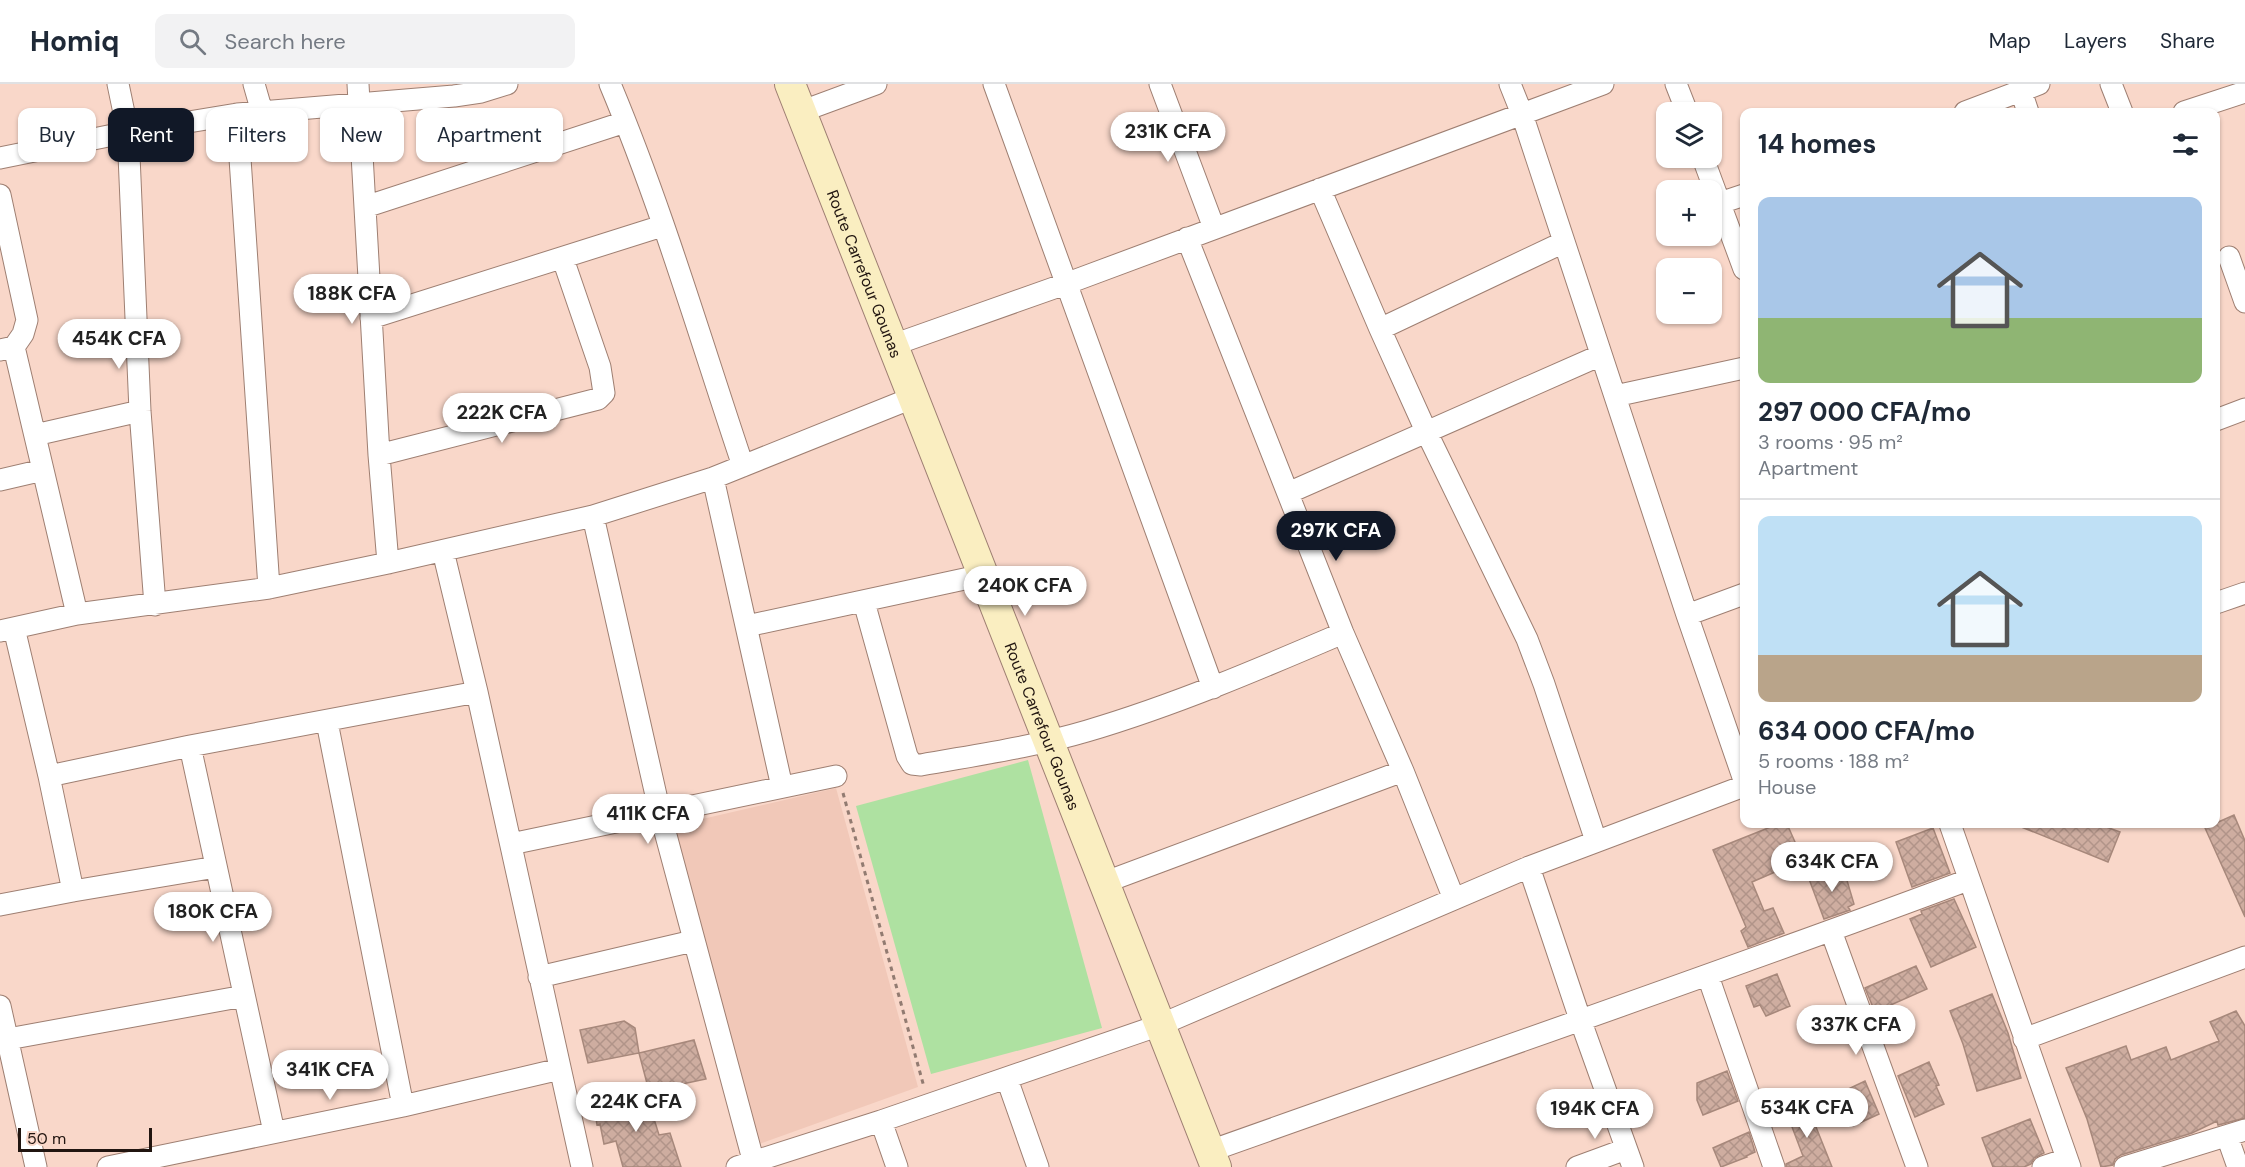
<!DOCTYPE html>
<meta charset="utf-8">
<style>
:root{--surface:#fff;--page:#f2f2f3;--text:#1f2937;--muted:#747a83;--line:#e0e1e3;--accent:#111827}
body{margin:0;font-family:"DM Sans",sans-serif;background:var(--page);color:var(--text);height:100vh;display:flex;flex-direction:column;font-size:22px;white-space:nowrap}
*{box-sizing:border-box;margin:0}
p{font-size:20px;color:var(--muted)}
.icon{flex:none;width:33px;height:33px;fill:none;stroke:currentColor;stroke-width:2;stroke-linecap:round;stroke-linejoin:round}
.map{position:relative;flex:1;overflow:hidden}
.sheet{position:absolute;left:1740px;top:24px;width:480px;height:720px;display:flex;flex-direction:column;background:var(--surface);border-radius:12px;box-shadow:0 2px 4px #0004}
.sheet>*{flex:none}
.banner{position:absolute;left:18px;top:24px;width:570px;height:54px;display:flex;gap:12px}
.buttons{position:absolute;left:1656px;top:18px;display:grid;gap:12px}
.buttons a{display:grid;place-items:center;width:66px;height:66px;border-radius:12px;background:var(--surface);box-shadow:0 2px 4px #0004;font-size:30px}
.scale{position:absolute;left:18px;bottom:15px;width:134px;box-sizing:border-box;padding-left:6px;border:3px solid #211510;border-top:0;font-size:16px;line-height:21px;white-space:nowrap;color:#211510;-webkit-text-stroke:4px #f9d7c9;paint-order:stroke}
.price{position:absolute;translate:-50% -51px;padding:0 14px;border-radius:21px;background:#fff;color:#222;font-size:20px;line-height:39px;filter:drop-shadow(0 2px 3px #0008)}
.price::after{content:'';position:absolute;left:50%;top:36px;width:18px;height:14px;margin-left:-9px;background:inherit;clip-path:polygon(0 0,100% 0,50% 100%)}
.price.current{background:var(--accent);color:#fff}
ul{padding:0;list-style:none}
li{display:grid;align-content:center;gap:12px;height:318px;padding:0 18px}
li+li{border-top:2px solid var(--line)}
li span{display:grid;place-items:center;height:186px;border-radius:12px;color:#555}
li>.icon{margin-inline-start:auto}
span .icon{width:108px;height:108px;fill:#fffc;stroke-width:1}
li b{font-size:26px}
h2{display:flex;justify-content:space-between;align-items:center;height:72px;padding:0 18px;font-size:26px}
.pill{padding:0 21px;border-radius:12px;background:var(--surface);box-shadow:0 2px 4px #0004;font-size:21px;line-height:54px}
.pill.current{background:var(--accent);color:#fff}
header{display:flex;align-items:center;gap:36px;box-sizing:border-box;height:84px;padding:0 30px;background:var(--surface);border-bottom:2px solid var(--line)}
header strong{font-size:28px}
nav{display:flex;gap:33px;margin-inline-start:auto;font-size:21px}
.search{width:420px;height:54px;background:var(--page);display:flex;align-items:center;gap:15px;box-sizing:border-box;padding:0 21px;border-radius:12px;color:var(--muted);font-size:22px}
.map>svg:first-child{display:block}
.built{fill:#f1c8b8}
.grass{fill:#aee1a1}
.building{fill:url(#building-cross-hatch);stroke:#a7887b;stroke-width:1.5}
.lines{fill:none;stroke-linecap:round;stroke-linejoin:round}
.minor-casing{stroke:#9e7f72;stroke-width:23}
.secondary-casing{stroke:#9e7f72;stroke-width:32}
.path{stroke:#927b71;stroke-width:3;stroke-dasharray:4.5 4.5;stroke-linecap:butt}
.minor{stroke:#fff;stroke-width:21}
.secondary{stroke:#faeec1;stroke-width:30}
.labels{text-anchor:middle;stroke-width:6;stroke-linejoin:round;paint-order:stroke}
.street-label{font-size:16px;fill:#211510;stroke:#f9d7c9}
</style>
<header>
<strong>Homiq</strong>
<div class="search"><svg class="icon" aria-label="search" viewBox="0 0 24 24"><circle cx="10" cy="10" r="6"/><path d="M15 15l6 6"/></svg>Search here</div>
<nav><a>Map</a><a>Layers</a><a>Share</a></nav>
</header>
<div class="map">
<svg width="2245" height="1083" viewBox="0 0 2245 1083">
<defs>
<pattern id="building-cross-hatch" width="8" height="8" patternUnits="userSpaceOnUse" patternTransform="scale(1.5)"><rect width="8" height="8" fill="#ceada0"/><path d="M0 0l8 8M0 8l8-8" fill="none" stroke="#b19489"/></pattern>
</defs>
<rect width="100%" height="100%" fill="#f9d7c9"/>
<path class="built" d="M 836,704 L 918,1003 L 759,1060 L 672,742 Z"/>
<path class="grass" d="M 1028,676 L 1102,944 L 931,990 L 856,722 Z"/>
<path class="building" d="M 2234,731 L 2245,757 L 2245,833 L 2205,744 Z
M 1778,740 L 1787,740 L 1803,776 L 1752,798 L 1764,827 L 1773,824 L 1784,849 L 1748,863 L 1741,847 L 1746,843 L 1713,766 Z
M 2014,740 L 2098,740 L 2120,748 L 2108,778 Z
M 1933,744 L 1950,789 L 1912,803 L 1896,758 Z
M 1843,783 L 1854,820 L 1848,823 L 1850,826 L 1824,835 L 1809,795 Z
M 1954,815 L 1976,863 L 1931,883 L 1910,835 L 1922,830 L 1921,827 Z
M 1916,882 L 1927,905 L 1875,928 L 1865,904 Z
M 1777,890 L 1790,922 L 1766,932 L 1760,921 L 1754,923 L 1746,902 Z
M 1992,910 L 2008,949 L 2021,994 L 1977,1007 L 1963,960 L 1950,927 Z
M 2236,927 L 2245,942 L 2245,1034 L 2218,1041 L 2217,1037 L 2192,1049 L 2121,1071 L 2115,1075 L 2113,1081 L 2101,1083 L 2087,1035 L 2066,984 L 2126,962 L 2131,976 L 2166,963 L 2171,976 L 2219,957 L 2210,938 Z
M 624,937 L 635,944 L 639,969 L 588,979 L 580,946 Z
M 694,956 L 706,995 L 649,1007 L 639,969 Z
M 1929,978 L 1939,1001 L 1936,1002 L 1944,1020 L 1915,1033 L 1898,992 Z
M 1727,987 L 1738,1017 L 1703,1031 L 1697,1016 L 1697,999 Z
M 1865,997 L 1879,1030 L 1853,1042 L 1848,1032 L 1842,1035 L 1835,1021 L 1852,1014 L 1848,1005 Z
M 646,1009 L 659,1051 L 670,1049 L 681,1083 L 623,1083 L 616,1057 L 604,1060 L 600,1040 L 597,1041 L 594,1020 Z
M 1807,1019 L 1814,1038 L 1832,1083 L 1786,1083 L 1786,1080 L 1803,1072 L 1786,1027 Z
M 2030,1035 L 2044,1069 L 2034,1074 L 2031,1080 L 2024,1083 L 1993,1083 L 1982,1054 Z
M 1749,1048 L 1755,1068 L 1746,1072 L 1747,1073 L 1721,1083 L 1713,1064 Z"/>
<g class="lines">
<defs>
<path id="minor" d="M 118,0 L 128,48 L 140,327 L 155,521
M 254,0 L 262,28
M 358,0 L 379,371 L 388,479
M 610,0 C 662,124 700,254 743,382
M 994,0 L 1213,604
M 1160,0 L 1214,144
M 1510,0 L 1522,30 L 1687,531 L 1744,696
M 1676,0 L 1687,28
M 2111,0 L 2122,28
M 2021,7 L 2028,28
M 800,28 L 876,0
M 1965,28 L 2039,0
M 2184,28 L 2245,8
M 237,30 L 269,504
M 0,74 L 128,48 L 237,30 L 454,12 L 481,8 L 507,0
M 1703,74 L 1744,185
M 1320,105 L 1380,245 L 1426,347 L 1527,555 L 1544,600 L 1596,757
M 0,111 L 27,236 L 23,250 L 14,263 L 0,266
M 1720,119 L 1744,111
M 365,123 L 625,38
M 1187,154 L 1343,549 L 1403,687 L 1454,815
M 2229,173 L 2245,218
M 371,234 L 662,142
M 1380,245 L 1564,158
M 893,261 L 1068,199 L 1603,0
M 14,263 L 77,530
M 1615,312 L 1744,284
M 2216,336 L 2245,325
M 35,351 L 140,327
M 379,371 L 598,315 L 604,309 L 600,283 L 563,175
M 713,394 L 782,703
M 0,396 L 43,386
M 1288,409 L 1601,271
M 593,432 L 660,729 L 755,1083
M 443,467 L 477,608 L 582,1083
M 864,518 L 907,672 L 912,680 L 921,681 C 976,671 1033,663 1087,647 C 1175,621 1259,585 1343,549
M 2216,519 L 2245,509
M 1687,531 L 1744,510
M 747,542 L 983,491
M 14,544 L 49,692 L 73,807
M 0,547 L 77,530 L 269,504 L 388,479 L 593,432 L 713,394 L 912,314
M 327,638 L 403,1022
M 190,662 L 274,1048
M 49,692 L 190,662 L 477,608
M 1950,740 L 2070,1083
M 511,760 L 836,692
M 1529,783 L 1580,935 L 1633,1083
M 1103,799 L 1403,687
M 0,821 L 73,807 L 216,783
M 1831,847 L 1917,1083
M 1708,892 L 1774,1083
M 539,893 L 693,857
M 0,922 L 36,1083
M 8,955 L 244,912
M 2024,955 L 2245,873
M 1007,995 L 1038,1083
M 881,1037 L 897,1083
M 2227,1052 L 2238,1083
M 1210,1067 C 1463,977 1717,890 1968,796
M 108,1083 L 403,1022 L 560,985
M 737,1083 L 881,1037 L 1160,941 L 1529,783 L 1744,702
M 1577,1083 L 1626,1065
M 2043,1083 L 2067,1075
M 2125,1083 L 2245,1046"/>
<g id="secondary">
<path id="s1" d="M 790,0 L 1216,1083"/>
</g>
</defs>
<use href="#minor" class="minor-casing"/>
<use href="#secondary" class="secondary-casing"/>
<path class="path" d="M 843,709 L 924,1003"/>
<use href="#minor" class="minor"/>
<use href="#secondary" class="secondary"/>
</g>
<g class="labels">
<g class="street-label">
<text dy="6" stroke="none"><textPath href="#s1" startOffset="204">Route Carrefour Gounas</textPath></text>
<text dy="6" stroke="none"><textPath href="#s1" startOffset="690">Route Carrefour Gounas</textPath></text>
</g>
</g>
</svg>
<div class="buttons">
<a><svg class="icon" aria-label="layers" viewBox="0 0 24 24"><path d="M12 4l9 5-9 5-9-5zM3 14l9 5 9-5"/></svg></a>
<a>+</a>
<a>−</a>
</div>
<div class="scale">50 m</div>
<b class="price" style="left:1168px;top:79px">231K CFA</b>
<b class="price" style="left:352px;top:241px">188K CFA</b>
<b class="price" style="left:119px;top:286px">454K CFA</b>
<b class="price" style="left:502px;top:360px">222K CFA</b>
<b class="price current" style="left:1336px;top:478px">297K CFA</b>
<b class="price" style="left:1025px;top:533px">240K CFA</b>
<b class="price" style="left:648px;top:761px">411K CFA</b>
<b class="price" style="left:1832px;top:809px">634K CFA</b>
<b class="price" style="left:213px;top:859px">180K CFA</b>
<b class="price" style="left:1856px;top:972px">337K CFA</b>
<b class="price" style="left:330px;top:1017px">341K CFA</b>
<b class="price" style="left:636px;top:1049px">224K CFA</b>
<b class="price" style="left:1807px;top:1055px">534K CFA</b>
<b class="price" style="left:1595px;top:1056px">194K CFA</b>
<div class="banner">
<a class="pill">Buy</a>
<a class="pill current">Rent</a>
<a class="pill">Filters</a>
<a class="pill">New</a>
<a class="pill">Apartment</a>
</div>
<section class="sheet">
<h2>14 homes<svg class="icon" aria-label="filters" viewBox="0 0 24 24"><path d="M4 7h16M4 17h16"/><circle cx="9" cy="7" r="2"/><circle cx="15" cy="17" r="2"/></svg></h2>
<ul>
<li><span style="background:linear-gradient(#a9c7e8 65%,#8fb573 0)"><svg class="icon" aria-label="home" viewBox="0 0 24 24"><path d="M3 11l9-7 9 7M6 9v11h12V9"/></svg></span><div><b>297 000 CFA/mo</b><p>3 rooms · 95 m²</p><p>Apartment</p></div></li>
<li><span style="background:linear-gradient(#bfe0f5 75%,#b9a48a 0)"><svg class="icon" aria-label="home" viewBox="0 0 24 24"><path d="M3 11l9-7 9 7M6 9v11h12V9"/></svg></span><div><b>634 000 CFA/mo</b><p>5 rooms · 188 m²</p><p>House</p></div></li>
</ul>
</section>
</div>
